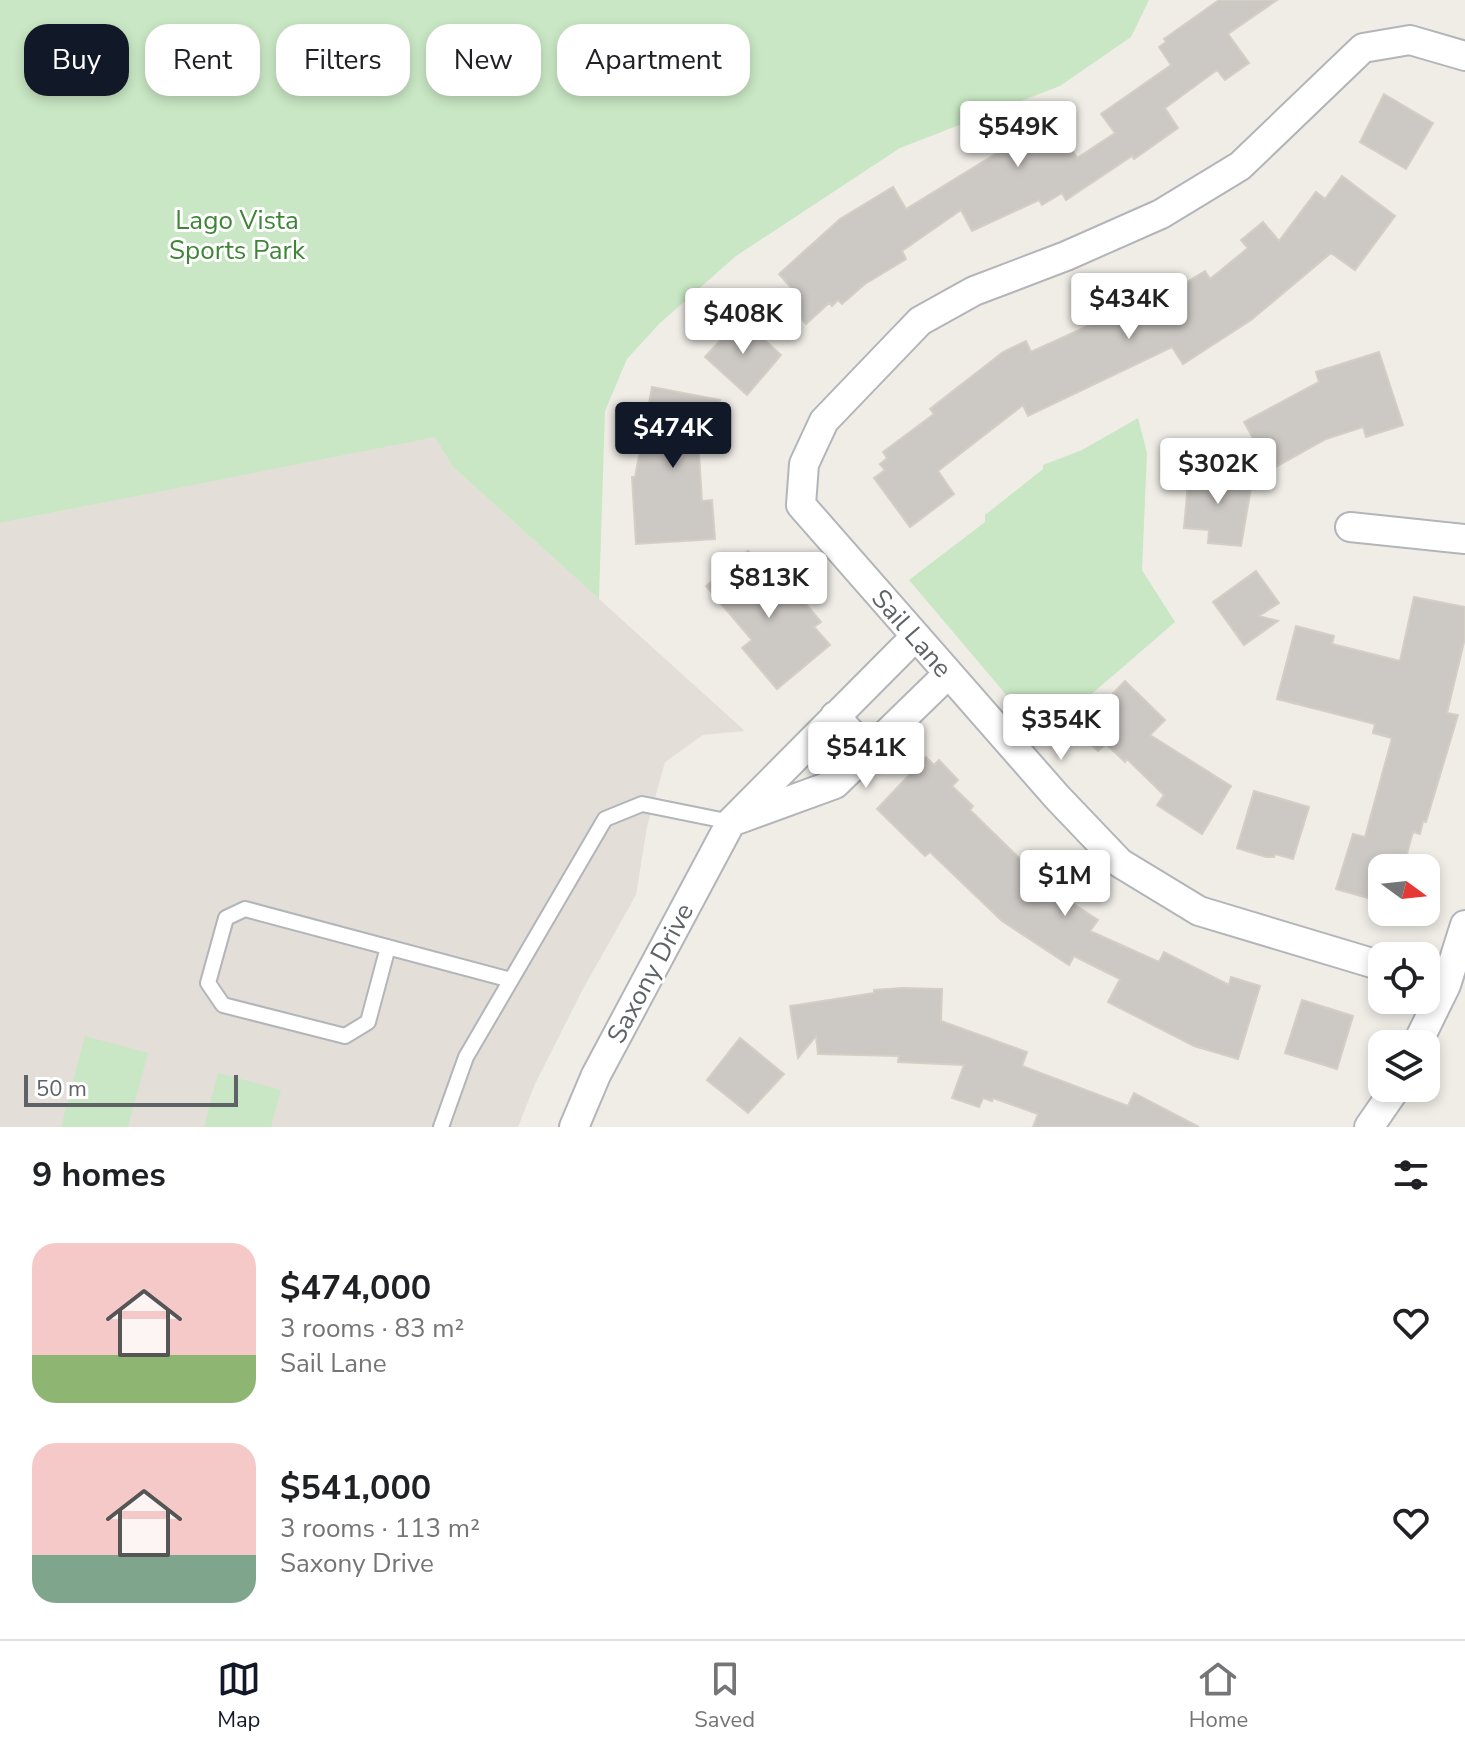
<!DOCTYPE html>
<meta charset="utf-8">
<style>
:root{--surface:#fff;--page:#f6f6f6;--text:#202124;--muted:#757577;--line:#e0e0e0;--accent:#111827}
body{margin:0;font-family:"Nunito Sans",sans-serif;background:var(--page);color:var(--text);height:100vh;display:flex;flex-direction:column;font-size:30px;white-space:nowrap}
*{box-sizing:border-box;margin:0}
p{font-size:26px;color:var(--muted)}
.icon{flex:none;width:44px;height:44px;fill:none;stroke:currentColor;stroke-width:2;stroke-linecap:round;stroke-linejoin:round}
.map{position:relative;height:1127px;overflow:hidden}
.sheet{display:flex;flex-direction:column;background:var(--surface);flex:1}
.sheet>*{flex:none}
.hud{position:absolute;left:24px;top:24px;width:800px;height:72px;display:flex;gap:16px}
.needle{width:52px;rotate:105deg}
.fabs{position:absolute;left:1368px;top:854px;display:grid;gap:16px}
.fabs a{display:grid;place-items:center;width:72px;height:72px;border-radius:16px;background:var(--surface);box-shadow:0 4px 12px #0003;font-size:40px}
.scale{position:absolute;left:24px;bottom:20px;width:214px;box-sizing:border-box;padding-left:8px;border:4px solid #5e6367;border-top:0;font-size:22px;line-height:28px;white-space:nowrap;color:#5e6367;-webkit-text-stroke:6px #fff;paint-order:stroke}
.price{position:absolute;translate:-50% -68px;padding:0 18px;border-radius:8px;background:#fff;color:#222;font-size:26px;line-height:52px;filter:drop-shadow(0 2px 4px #0008)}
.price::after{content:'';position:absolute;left:50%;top:48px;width:24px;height:18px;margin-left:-12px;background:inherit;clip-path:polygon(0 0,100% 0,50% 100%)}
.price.selected{background:var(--accent);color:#fff}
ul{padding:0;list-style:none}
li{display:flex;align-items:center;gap:24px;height:200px;padding:0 32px}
li span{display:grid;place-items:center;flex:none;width:224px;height:160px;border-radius:24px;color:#555}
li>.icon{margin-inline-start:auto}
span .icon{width:96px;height:96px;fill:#fffc;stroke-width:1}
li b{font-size:34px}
h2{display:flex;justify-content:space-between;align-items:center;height:96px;padding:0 32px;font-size:34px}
.chip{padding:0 28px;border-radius:24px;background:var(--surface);box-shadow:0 4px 12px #0003;font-size:28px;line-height:72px}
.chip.selected{background:var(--accent);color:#fff}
.dock{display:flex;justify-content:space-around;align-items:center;height:112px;border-top:2px solid var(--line);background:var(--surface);font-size:22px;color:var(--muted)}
.dock a{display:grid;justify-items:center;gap:4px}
.dock .selected{color:var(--accent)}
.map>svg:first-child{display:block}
.education{fill:#e3ded8}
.green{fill:#c9e7c4}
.building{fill:#ccc8c4;stroke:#d5cec5;stroke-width:2}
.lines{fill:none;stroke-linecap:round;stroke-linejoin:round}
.lane-casing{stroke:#b2b5b9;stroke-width:18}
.street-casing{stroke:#b2b5b9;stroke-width:32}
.lane{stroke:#fff;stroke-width:14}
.street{stroke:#fff;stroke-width:28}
.labels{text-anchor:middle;stroke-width:6;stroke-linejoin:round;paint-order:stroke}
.park-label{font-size:26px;fill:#3f8537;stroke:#fff}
.street-label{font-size:26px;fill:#5e6367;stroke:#fff}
</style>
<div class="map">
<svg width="1465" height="1127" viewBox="0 0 1465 1127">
<rect width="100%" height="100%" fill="#f0ede7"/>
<path class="education" d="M 435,436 L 453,467 L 745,731 L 703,735 L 665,762 L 647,827 L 636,895 L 584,987 L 535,1084 L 518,1127 L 0,1127 L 0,523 Z"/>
<path class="green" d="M 0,0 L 1149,0 L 1131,37 L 1060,86 L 900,148 L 736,256 L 659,324 L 627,359 L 605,411 L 599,599 L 453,467 L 435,437 L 0,523 Z
M 1138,418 L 1147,453 L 1142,570 L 1175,622 L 1042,737 L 909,580 L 985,522 L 985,515 L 1043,469 L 1043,465 L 1082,450 Z
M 85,1036 L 148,1053 L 128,1127 L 61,1127 Z
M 218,1073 L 281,1090 L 271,1127 L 204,1127 Z"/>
<path class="building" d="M 1219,0 L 1277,0 L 1228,34 L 1249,63 L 1225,80 L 1217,70 L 1165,108 L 1178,128 L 1134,159 L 1132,156 L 1066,200 L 1062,193 L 1042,205 L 1039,200 L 972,231 L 961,210 L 902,251 L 906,259 L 865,284 L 842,304 L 838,300 L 832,306 L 829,303 L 806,324 L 786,301 L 796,293 L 779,274 L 840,219 L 893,187 L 906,209 L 1054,118 L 1077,158 L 1115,133 L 1101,114 L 1171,65 L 1159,47 L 1166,42 L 1164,39 Z
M 1384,94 L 1433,123 L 1406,169 L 1360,142 Z
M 1342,176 L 1395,216 L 1355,270 L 1331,253 L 1251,320 L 1183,364 L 1172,347 L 1028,416 L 1023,405 L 938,471 L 954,494 L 910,527 L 874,478 L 885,470 L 880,464 L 887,458 L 883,452 L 934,414 L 930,409 L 1003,352 L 1026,341 L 1031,352 L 1127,308 L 1129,312 L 1179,279 L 1182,285 L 1205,271 L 1210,279 L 1248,248 L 1241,240 L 1263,222 L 1279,241 L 1316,192 L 1325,199 Z
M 741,318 L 781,355 L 747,395 L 705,357 Z
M 1379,352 L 1403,425 L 1366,437 L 1363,427 L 1326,439 L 1270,470 L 1244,422 L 1319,382 L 1316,372 Z
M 652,387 L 720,400 L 714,428 L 704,426 L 699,454 L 702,501 L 712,500 L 715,539 L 636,544 L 632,477 L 635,477 Z
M 1189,471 L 1253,476 L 1241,546 L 1208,543 L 1209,530 L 1184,528 Z
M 748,551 L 795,603 L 801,598 L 821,622 L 814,627 L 830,645 L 777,689 L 742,648 L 752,640 L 706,586 Z
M 1256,571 L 1279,603 L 1259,616 L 1278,621 L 1244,645 L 1213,602 Z
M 1414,597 L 1465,607 L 1465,638 L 1447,713 L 1458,715 L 1426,822 L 1423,821 L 1420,834 L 1413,832 L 1403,868 L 1382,868 L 1382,902 L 1336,889 L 1353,834 L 1365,837 L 1392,738 L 1373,733 L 1375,724 L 1277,699 L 1296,626 L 1334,636 L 1332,644 L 1400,661 Z
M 1125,681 L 1165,720 L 1150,735 L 1231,786 L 1202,834 L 1157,805 L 1164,795 L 1127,759 L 1125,762 L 1106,744 L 1098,751 L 1077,731 Z
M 926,757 L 934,765 L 939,760 L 958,780 L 952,786 L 973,806 L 970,810 L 1014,853 L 1066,899 L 1098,920 L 1090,931 L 1159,962 L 1164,952 L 1229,985 L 1231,977 L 1260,986 L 1238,1059 L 1194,1046 L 1108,1002 L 1120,979 L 1074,956 L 1069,965 L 1002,921 L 930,852 L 925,856 L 877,809 Z
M 1254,791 L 1309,807 L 1293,859 L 1275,854 L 1274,857 L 1266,857 L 1237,848 Z
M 903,988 L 942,989 L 941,1021 L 1027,1052 L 1022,1066 L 1128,1106 L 1134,1093 L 1199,1127 L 1033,1127 L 1038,1114 L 993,1098 L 992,1101 L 983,1098 L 979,1107 L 952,1098 L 964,1065 L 898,1062 L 899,1056 L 818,1054 L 816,1036 L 798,1058 L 790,1006 L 874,993 L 874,990 Z
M 1302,1000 L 1353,1016 L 1337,1069 L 1285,1053 Z
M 740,1038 L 784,1074 L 748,1113 L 707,1080 Z"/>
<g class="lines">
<defs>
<path id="lane" d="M 388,947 L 368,1022 L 345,1036 L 223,1005 L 208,983 L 226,918 L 245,909 L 511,980
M 441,1127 L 466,1057 L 605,819 L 642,804 L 731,822"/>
<path id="street" d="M 1350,527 L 1465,539
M 835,716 L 868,752
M 739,819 L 835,784 L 948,674
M 1382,966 L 1199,911 L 1120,863 L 1057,797 L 801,505 L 804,464 L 824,421 L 920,321 L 974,291 L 1066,256 L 1161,214 L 1240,166 L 1363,48 L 1410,40 L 1465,56
M 1417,1044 L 1446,985 L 1465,925
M 574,1127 L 596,1075 L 731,822 L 915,637
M 1369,1127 L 1396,1088"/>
</defs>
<use href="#lane" class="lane-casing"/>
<use href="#street" class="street-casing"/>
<use href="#lane" class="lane"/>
<use href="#street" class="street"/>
</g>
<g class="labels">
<g class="park-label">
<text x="237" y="229">Lago Vista<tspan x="237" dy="30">Sports Park</tspan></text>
</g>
<g class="street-label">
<text transform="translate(912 633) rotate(49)" y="9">Sail Lane</text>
<text transform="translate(650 973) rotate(-62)" y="9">Saxony Drive</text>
</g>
</g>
</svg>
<div class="fabs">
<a><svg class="needle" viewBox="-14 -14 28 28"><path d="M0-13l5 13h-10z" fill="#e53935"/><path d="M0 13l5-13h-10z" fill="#757577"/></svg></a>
<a><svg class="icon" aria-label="locate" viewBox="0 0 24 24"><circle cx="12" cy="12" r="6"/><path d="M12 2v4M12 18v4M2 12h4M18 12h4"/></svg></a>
<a><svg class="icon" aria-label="layers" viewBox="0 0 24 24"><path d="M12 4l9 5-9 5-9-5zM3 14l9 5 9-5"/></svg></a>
</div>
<div class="scale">50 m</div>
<b class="price" style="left:1018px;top:169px">$549K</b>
<b class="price" style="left:1129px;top:341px">$434K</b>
<b class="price" style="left:743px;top:356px">$408K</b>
<b class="price selected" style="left:673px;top:470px">$474K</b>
<b class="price" style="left:1218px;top:506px">$302K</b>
<b class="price" style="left:769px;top:620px">$813K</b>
<b class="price" style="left:1061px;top:762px">$354K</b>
<b class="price" style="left:866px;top:790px">$541K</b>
<b class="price" style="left:1065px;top:918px">$1M</b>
<div class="hud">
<a class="chip selected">Buy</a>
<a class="chip">Rent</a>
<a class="chip">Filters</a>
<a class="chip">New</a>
<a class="chip">Apartment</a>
</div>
</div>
<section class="sheet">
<h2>9 homes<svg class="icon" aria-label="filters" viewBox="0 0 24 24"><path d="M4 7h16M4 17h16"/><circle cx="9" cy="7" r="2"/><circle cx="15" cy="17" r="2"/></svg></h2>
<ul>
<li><span style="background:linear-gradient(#f6c9c9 70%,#8fb573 0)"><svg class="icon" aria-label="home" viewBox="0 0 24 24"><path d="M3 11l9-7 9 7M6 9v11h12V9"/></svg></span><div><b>$474,000</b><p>3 rooms · 83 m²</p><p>Sail Lane</p></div><svg class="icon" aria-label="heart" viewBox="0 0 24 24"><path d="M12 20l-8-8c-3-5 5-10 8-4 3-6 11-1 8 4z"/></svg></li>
<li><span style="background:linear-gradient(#f6c9c9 70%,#7fa58c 0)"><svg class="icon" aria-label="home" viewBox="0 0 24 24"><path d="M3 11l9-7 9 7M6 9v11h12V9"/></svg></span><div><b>$541,000</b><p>3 rooms · 113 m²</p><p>Saxony Drive</p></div><svg class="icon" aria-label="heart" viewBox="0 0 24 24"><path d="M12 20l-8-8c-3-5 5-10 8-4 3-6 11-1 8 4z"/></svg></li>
</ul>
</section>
<nav class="dock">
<a class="selected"><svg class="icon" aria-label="map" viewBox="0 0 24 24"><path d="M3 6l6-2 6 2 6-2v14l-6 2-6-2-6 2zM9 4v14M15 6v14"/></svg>Map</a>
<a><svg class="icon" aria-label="saved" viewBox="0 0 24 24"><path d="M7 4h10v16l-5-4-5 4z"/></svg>Saved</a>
<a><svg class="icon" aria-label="home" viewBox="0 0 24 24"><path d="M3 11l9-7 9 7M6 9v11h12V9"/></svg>Home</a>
</nav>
